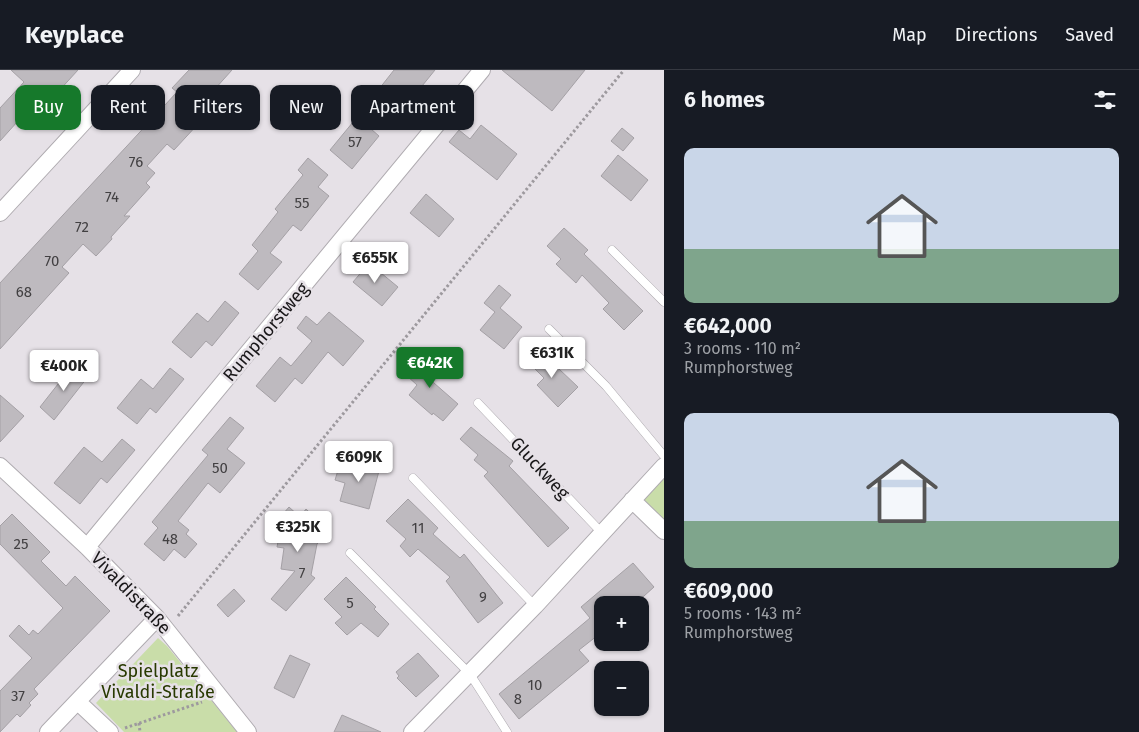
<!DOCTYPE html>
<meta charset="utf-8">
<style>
:root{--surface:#171b24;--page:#20242c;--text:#f1f3f6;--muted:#9ea1a6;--line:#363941;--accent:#16792b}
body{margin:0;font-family:"Fira Sans",sans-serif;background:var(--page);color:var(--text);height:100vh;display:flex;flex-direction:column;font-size:19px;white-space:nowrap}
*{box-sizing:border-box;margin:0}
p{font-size:16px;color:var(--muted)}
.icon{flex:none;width:28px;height:28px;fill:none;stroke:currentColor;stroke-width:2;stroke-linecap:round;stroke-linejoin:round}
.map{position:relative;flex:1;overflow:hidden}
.side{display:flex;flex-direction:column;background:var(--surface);width:475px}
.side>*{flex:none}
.top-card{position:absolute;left:15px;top:15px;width:475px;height:45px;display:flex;gap:10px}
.tools{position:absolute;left:594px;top:526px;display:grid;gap:10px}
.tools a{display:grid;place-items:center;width:55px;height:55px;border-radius:10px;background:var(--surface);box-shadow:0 1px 4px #0004;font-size:25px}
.price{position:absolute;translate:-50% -42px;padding:0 11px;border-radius:5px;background:#fff;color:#222;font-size:16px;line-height:32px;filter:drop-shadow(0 1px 2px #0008)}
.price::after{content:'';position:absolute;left:50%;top:30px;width:15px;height:11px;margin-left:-8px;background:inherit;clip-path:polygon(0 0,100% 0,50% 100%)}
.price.selected{background:var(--accent);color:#fff}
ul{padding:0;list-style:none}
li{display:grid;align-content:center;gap:10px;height:265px;padding:0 20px}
li span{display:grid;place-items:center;height:155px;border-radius:10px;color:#555}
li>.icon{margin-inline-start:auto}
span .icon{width:90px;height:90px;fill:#fffc;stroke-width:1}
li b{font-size:21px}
h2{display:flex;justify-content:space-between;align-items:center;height:60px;padding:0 20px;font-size:21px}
.pill{padding:0 18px;border-radius:10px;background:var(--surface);box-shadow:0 1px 4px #0004;font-size:18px;line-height:45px}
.pill.selected{background:var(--accent);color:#fff}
header{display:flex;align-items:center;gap:30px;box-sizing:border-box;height:70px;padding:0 25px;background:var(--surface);border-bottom:1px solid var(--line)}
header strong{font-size:24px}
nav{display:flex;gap:28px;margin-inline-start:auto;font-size:18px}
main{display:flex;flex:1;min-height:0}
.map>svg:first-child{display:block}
.green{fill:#c9dda9}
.building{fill:#bebabf;stroke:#a4a0a5}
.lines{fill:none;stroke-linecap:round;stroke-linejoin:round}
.service-casing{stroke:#afabb0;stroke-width:9}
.minor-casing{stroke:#afabb0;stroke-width:18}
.path{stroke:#9d999e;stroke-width:3;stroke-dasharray:2.5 2.5;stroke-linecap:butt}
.service{stroke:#fff;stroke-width:8}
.minor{stroke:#fff;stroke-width:16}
.labels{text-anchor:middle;stroke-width:5;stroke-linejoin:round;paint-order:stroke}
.number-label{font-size:15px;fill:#424042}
.street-label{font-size:18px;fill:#191719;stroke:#e6e1e7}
.park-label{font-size:18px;fill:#283900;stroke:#e6e1e7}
</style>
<header>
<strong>Keyplace</strong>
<nav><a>Map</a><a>Directions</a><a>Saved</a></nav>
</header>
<main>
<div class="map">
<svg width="664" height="662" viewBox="0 0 664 662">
<rect width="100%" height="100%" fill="#e6e1e7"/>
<path class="green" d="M 664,407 L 664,451 L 643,430 Z
M 158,568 L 167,576 L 237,662 L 124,662 L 96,633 Z"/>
<path class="building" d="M 11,0 L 78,0 L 25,58 L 18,51 L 0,71 L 0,38 L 24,12 Z
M 189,0 L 232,0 L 196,40 L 201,44 L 195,51 L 198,54 L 174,80 L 167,74 L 147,96 L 155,103 L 146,113 L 150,117 L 124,146 L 130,146 L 111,167 L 112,169 L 96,186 L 83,174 L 62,197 L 69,203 L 0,279 L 0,213 L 177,22 L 172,18 Z
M 394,0 L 435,0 L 405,37 L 396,29 L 371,59 L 379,66 L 352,99 L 330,80 L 358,46 L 352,41 L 363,28 L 368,33 Z
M 502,0 L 585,0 L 552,41 Z
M 481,55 L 517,84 L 497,110 L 449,72 L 459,60 L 470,69 Z
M 622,58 L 634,68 L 623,81 L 611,71 Z
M 618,85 L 648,110 L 631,131 L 601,106 Z
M 308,88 L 328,105 L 318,117 L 329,126 L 301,161 L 293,155 L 270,183 L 282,192 L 258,220 L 239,204 L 258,181 L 252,175 L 278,142 L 275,139 L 303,105 L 298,100 Z
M 426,124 L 454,149 L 439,167 L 410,143 Z
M 564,158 L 588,180 L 584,184 L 643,241 L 624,260 L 603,239 L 609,233 L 582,205 L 576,213 L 556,194 L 561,189 L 547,176 Z
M 369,193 L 398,217 L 382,236 L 353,212 Z
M 499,215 L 511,225 L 500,238 L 522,257 L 504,279 L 480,260 L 495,242 L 484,233 Z
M 225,231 L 239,243 L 212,276 L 206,271 L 191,288 L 172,272 L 197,243 L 208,252 Z
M 329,242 L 364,271 L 343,296 L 328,282 L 302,314 L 295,308 L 275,332 L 256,316 L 280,287 L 291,296 L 312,271 L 297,258 L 306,246 L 317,255 Z
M 539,280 L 578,317 L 558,337 L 537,315 L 544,308 L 528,292 Z
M 425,281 L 438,292 L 426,306 L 458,334 L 443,351 L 433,343 L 432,345 L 409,325 L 417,315 L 406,305 Z
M 73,295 L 87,308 L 54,350 L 40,337 Z
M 170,298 L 184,309 L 156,343 L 150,338 L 137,354 L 117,338 L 141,309 L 153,319 Z
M 0,325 L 24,346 L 0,372 Z
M 230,347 L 244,358 L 227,379 L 245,393 L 220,423 L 208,413 L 178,451 L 189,460 L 186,464 L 197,474 L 185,488 L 174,479 L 164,491 L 144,474 L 158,458 L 152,452 L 208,385 L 202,380 Z
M 471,357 L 513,391 L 509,396 L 569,458 L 548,477 L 484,406 L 488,402 L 474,390 L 478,385 L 460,369 Z
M 122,369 L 135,380 L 107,413 L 101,408 L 80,434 L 54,413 L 84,377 L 102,392 Z
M 385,378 L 369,439 L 340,431 L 345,413 L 335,410 L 340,394 L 366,401 Z
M 408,429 L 438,458 L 433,464 L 460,488 L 464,484 L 503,533 L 478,553 L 446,511 L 450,507 L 418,479 L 410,487 L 400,476 L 406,469 L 386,451 Z
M 289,437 L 300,447 L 306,439 L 329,461 L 317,474 L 311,505 L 315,508 L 286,541 L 271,529 L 295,501 L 281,499 L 284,478 L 277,477 L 281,455 L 277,451 Z
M 12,444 L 50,482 L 41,491 L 66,516 L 75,506 L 110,541 L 34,619 L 38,624 L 29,633 L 31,635 L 20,647 L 17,644 L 0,662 L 0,621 L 32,588 L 9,566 L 19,555 L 29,565 L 33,560 L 38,564 L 63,538 L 0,474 L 0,456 Z
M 633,493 L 654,517 L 634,535 L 602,535 L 602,562 L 579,580 L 589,591 L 519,649 L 499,624 L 590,548 L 581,537 Z
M 346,507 L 376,537 L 374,539 L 389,554 L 378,567 L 361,553 L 347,565 L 335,553 L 342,547 L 324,529 Z
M 234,519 L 245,531 L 228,547 L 217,535 Z
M 418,583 L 439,606 L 416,627 L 397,608 L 399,606 L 396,602 Z
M 290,585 L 310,594 L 294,628 L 274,618 Z
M 342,645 L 381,662 L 334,662 Z"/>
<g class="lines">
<defs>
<path id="service" d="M 612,180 L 664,232
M 549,259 L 606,316 L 664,386
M 478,333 L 602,463
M 413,408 L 535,536
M 350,483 L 470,604 L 507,662"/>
<path id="minor" d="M 0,143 L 132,0
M 0,396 L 87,477 L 157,548 L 248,662
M 632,430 L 664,461
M 87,477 L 482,0
M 78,632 L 110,662
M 48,662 L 157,548
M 412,662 L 535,536 L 664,396"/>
</defs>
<use href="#service" class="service-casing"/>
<use href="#minor" class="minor-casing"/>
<path class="path" d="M 178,546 L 624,0
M 139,653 L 140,662
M 125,658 L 202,632"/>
<use href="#service" class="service"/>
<use href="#minor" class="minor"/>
</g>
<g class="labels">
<g class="number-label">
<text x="355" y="77">57</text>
<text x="136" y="97">76</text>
<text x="112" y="132">74</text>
<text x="302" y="138">55</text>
<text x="82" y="162">72</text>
<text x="52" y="196">70</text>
<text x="24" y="227">68</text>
<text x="220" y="403">50</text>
<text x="418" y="463">11</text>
<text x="170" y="474">48</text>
<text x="21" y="479">25</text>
<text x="302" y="508">7</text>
<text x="483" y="532">9</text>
<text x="350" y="538">5</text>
<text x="535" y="620">10</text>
<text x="18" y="631">37</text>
<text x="518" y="634">8</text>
</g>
<g class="street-label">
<text transform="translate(266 262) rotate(-50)" y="6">Rumphorstweg</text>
<text transform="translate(540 398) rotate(47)" y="6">Gluckweg</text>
<text transform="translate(131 523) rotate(46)" y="6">Vivaldistraße</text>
</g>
<g class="park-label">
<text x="158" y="607">Spielplatz<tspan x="158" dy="21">Vivaldi-Straße</tspan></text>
</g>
</g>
</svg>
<div class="tools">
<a>+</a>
<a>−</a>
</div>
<b class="price" style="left:375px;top:214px">€655K</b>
<b class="price" style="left:552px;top:309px">€631K</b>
<b class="price selected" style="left:430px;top:319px">€642K</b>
<b class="price" style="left:64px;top:322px">€400K</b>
<b class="price" style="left:359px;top:413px">€609K</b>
<b class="price" style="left:298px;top:483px">€325K</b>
<div class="top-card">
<a class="pill selected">Buy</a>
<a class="pill">Rent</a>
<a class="pill">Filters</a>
<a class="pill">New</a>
<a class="pill">Apartment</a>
</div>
</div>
<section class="side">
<h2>6 homes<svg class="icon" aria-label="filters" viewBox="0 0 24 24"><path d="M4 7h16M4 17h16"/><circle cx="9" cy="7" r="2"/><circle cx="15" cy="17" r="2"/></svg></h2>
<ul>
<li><span style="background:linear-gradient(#c9d6e8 65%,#7fa58c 0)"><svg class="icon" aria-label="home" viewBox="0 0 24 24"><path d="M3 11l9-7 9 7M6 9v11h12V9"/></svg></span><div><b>€642,000</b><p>3 rooms · 110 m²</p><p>Rumphorstweg</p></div></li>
<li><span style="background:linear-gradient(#c9d6e8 70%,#7fa58c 0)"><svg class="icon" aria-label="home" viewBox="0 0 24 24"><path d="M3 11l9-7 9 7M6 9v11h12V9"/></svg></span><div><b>€609,000</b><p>5 rooms · 143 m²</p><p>Rumphorstweg</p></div></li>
</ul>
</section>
</main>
